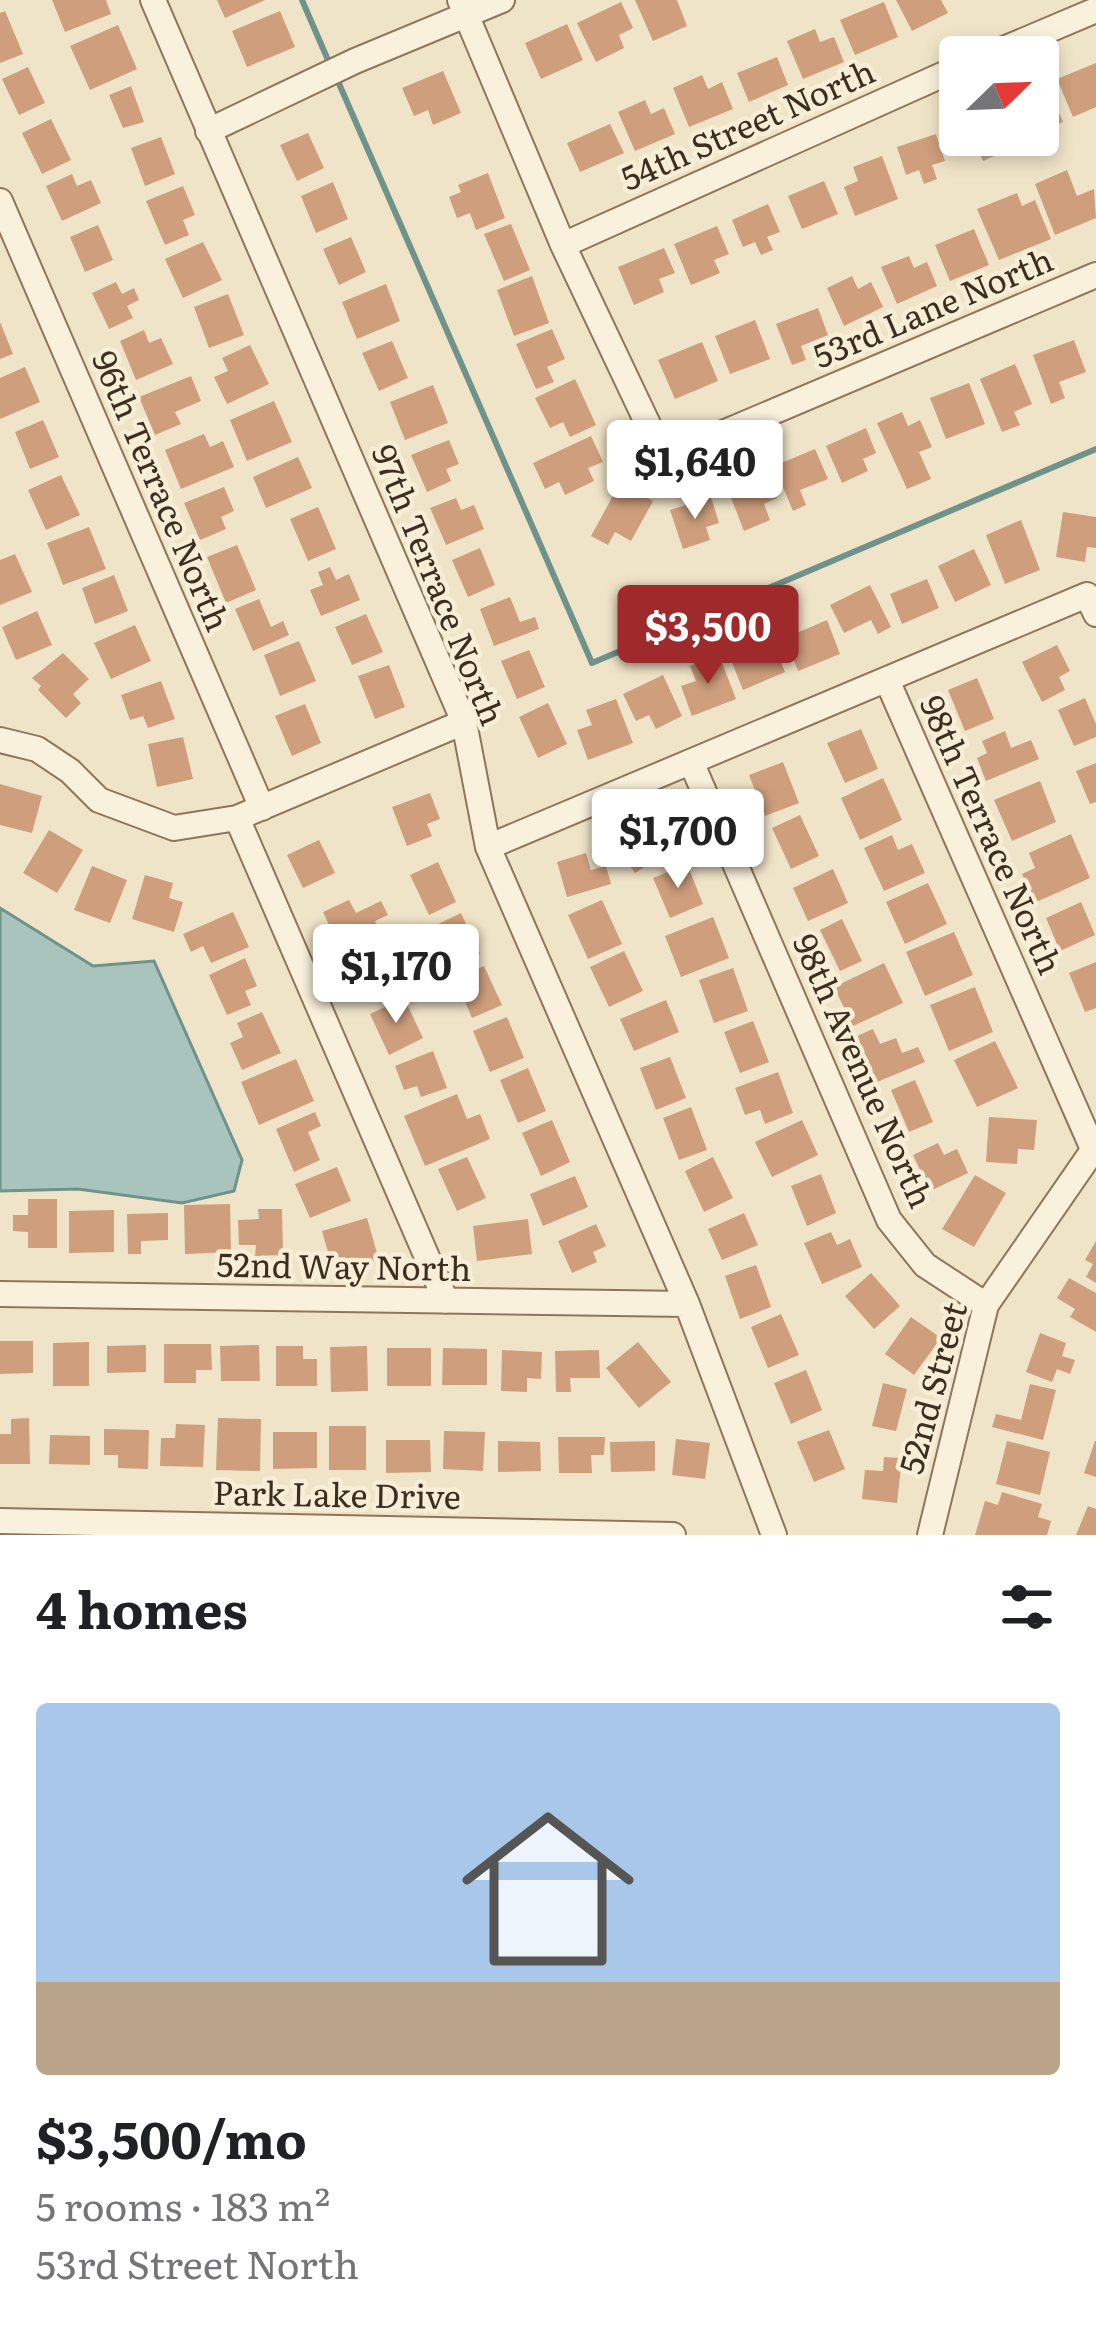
<!DOCTYPE html>
<meta charset="utf-8">
<style>
:root{--surface:#fff;--page:#f2f2f2;--text:#202124;--muted:#757577;--accent:#9e2a2b}
body{margin:0;font-family:Literata,serif;background:var(--page);color:var(--text);height:100vh;display:flex;flex-direction:column;font-size:45px;white-space:nowrap}
*{box-sizing:border-box;margin:0}
p{font-size:39px;color:var(--muted)}
.icon{flex:none;width:66px;height:66px;fill:none;stroke:currentColor;stroke-width:2;stroke-linecap:round;stroke-linejoin:round}
.map{position:relative;height:1535px;overflow:hidden}
.side{display:flex;flex-direction:column;background:var(--surface);flex:1}
.side>*{flex:none}
.needle{width:78px;rotate:67deg}
.buttons{position:absolute;left:939px;top:36px;display:grid;gap:24px}
.buttons a{display:grid;place-items:center;width:120px;height:120px;border-radius:12px;background:var(--surface);box-shadow:0 6px 18px #0003;font-size:60px}
.price{position:absolute;translate:-50% -102px;padding:0 27px;border-radius:12px;background:#fff;color:#222;font-size:39px;line-height:78px;filter:drop-shadow(0 3px 6px #0008)}
.price::after{content:'';position:absolute;left:50%;top:72px;width:36px;height:27px;margin-left:-18px;background:inherit;clip-path:polygon(0 0,100% 0,50% 100%)}
.price.selected{background:var(--accent);color:#fff}
ul{padding:0;list-style:none}
li{display:grid;align-content:center;gap:24px;height:636px;padding:0 36px}
li span{display:grid;place-items:center;height:372px;border-radius:12px;color:#555}
li>.icon{margin-inline-start:auto}
span .icon{width:216px;height:216px;fill:#fffc;stroke-width:1}
li b{font-size:51px}
h2{display:flex;justify-content:space-between;align-items:center;height:144px;padding:0 36px;font-size:51px}
.map>svg:first-child{display:block}
.water{fill:#a9c4bc;stroke:#6f938a;stroke-width:3}
.lines{fill:none;stroke-linecap:round;stroke-linejoin:round}
.stream{stroke:#6f938a;stroke-width:6}
.building{fill:#cf9f7d}
.street-casing{stroke:#8d765c;stroke-width:28}
.street{stroke:#faf1dc;stroke-width:24}
.labels{text-anchor:middle;stroke-width:9;stroke-linejoin:round;paint-order:stroke}
.street-label{font-size:33px;fill:#3d2e20;stroke:#f7eed8}
</style>
<div class="map">
<svg width="1096" height="1535" viewBox="0 0 1096 1535">
<rect width="100%" height="100%" fill="#f0e4c8"/>
<path class="water" d="M 0,908 L 93,966 L 154,961 L 242,1160 L 234,1191 L 182,1203 L 78,1189 L 0,1191 Z"/>
<g class="lines">
<path class="stream" d="M 302,0 L 331,67
M 337,79 L 592,663 L 1096,449"/>
</g>
<path class="building" d="M 52,0 L 106,0 L 111,14 L 65,32 Z
M 217,0 L 265,0 L 225,18 Z
M 635,0 L 677,0 L 687,26 L 653,41 Z
M 896,0 L 941,0 L 948,13 L 912,31 Z
M 621,2 L 633,28 L 619,35 L 624,48 L 596,62 L 577,23 Z
M 884,2 L 898,37 L 855,55 L 840,20 Z
M 5,11 L 23,54 L 0,63 L 0,13 Z
M 280,11 L 295,47 L 247,67 L 232,31 Z
M 567,24 L 583,60 L 541,79 L 525,43 Z
M 118,25 L 137,69 L 90,90 L 70,46 Z
M 815,29 L 820,42 L 834,37 L 844,62 L 803,79 L 787,41 Z
M 777,57 L 788,85 L 749,102 L 737,73 Z
M 1096,63 L 1096,107 L 1073,117 L 1057,79 Z
M 28,67 L 45,103 L 19,115 L 2,79 Z
M 443,71 L 461,113 L 433,125 L 428,110 L 414,116 L 402,88 Z
M 702,75 L 708,89 L 722,82 L 733,109 L 689,127 L 673,88 Z
M 1047,84 L 1063,122 L 1038,132 L 1038,88 Z
M 131,86 L 144,122 L 123,128 L 109,95 Z
M 645,100 L 651,114 L 664,108 L 675,134 L 635,151 L 618,112 Z
M 51,119 L 71,160 L 42,174 L 22,133 Z
M 960,121 L 960,135 L 1006,135 L 1011,149 L 983,161 L 977,147 L 963,152 L 951,125 Z
M 610,124 L 624,153 L 580,172 L 567,143 Z
M 308,133 L 324,168 L 297,181 L 280,145 Z
M 936,134 L 945,161 L 932,165 L 937,179 L 924,184 L 919,170 L 906,175 L 897,147 Z
M 161,137 L 175,174 L 145,186 L 131,148 Z
M 882,156 L 898,199 L 855,216 L 844,187 L 858,181 L 853,167 Z
M 1067,170 L 1077,196 L 1094,189 L 1096,218 L 1055,235 L 1035,184 Z
M 488,173 L 505,218 L 476,230 L 470,213 L 457,218 L 449,197 L 461,192 L 458,185 Z
M 72,174 L 77,186 L 91,180 L 101,203 L 62,221 L 46,186 Z
M 824,181 L 838,214 L 802,229 L 788,196 Z
M 333,182 L 348,219 L 316,233 L 301,196 Z
M 183,186 L 195,215 L 183,220 L 189,235 L 165,245 L 146,201 Z
M 1017,193 L 1022,206 L 1035,200 L 1051,239 L 999,260 L 977,209 Z
M 768,204 L 780,232 L 767,237 L 773,250 L 761,255 L 755,242 L 743,247 L 732,220 Z
M 511,224 L 530,270 L 504,281 L 484,234 Z
M 98,225 L 113,260 L 85,272 L 70,237 Z
M 717,226 L 729,254 L 714,260 L 720,273 L 691,285 L 674,244 Z
M 974,229 L 989,265 L 950,281 L 935,245 Z
M 351,237 L 366,272 L 339,285 L 323,249 Z
M 203,242 L 222,280 L 183,298 L 165,259 Z
M 664,248 L 675,273 L 659,279 L 664,292 L 634,305 L 618,267 Z
M 909,256 L 914,268 L 927,262 L 937,286 L 897,304 L 881,267 Z
M 532,276 L 549,323 L 514,336 L 497,290 Z
M 852,276 L 858,289 L 871,282 L 883,307 L 844,326 L 827,288 Z
M 116,282 L 122,294 L 134,288 L 139,300 L 127,306 L 133,318 L 109,329 L 92,293 Z
M 386,284 L 400,321 L 357,339 L 342,302 Z
M 228,294 L 244,335 L 209,348 L 194,307 Z
M 818,308 L 828,335 L 801,346 L 806,360 L 792,365 L 776,324 Z
M 755,320 L 770,359 L 730,374 L 715,336 Z
M 0,322 L 13,354 L 0,359 Z
M 552,329 L 565,359 L 547,367 L 554,382 L 536,389 L 516,344 Z
M 144,330 L 149,343 L 161,338 L 173,364 L 136,380 L 120,341 Z
M 1074,340 L 1086,372 L 1059,382 L 1065,398 L 1051,404 L 1033,355 Z
M 392,341 L 408,378 L 379,391 L 362,353 Z
M 702,342 L 718,381 L 675,399 L 658,360 Z
M 250,345 L 269,384 L 227,404 L 214,377 L 228,371 L 222,358 Z
M 1015,364 L 1032,404 L 1014,412 L 1020,425 L 1002,432 L 980,379 Z
M 25,367 L 40,402 L 0,419 L 0,378 Z
M 191,376 L 201,401 L 175,412 L 181,424 L 155,435 L 139,397 Z
M 575,379 L 596,425 L 570,437 L 563,422 L 550,428 L 535,398 Z
M 969,383 L 985,424 L 946,439 L 930,398 Z
M 433,385 L 448,423 L 405,440 L 390,402 Z
M 274,401 L 292,442 L 247,461 L 230,420 Z
M 902,412 L 908,426 L 920,420 L 932,447 L 919,452 L 931,479 L 907,489 L 877,423 Z
M 43,420 L 59,457 L 30,469 L 15,432 Z
M 866,428 L 876,453 L 863,459 L 868,471 L 842,483 L 826,446 Z
M 204,434 L 210,447 L 223,441 L 234,467 L 181,489 L 165,450 Z
M 591,436 L 603,462 L 588,468 L 594,481 L 565,495 L 559,482 L 545,489 L 533,463 Z
M 449,440 L 459,464 L 446,469 L 451,481 L 427,492 L 411,455 Z
M 815,449 L 828,479 L 800,490 L 806,505 L 793,511 L 774,466 Z
M 298,457 L 312,488 L 266,508 L 253,477 Z
M 61,475 L 80,515 L 46,530 L 28,490 Z
M 770,482 L 777,498 L 764,504 L 770,520 L 744,531 L 731,498 Z
M 620,483 L 653,501 L 631,541 L 615,532 L 608,545 L 591,536 Z
M 224,487 L 234,511 L 221,517 L 226,529 L 200,540 L 184,503 Z
M 711,497 L 719,523 L 706,527 L 710,540 L 683,549 L 670,510 Z
M 456,498 L 461,510 L 474,505 L 484,529 L 446,545 L 430,508 Z
M 318,507 L 336,549 L 308,561 L 290,519 Z
M 1063,512 L 1096,517 L 1096,548 L 1087,547 L 1085,562 L 1056,557 Z
M 1021,520 L 1040,570 L 1005,584 L 986,535 Z
M 89,527 L 106,569 L 63,585 L 47,543 Z
M 237,545 L 256,590 L 226,603 L 207,557 Z
M 480,548 L 495,585 L 468,597 L 452,560 Z
M 974,549 L 991,585 L 955,602 L 938,566 Z
M 15,554 L 32,592 L 0,605 L 0,560 Z
M 330,567 L 336,580 L 349,574 L 360,600 L 321,616 L 310,590 L 323,585 L 318,572 Z
M 114,575 L 128,611 L 95,624 L 82,588 Z
M 927,579 L 939,608 L 902,624 L 890,594 Z
M 870,585 L 891,627 L 878,634 L 871,620 L 844,633 L 830,605 Z
M 510,597 L 520,622 L 535,617 L 539,629 L 494,646 L 480,609 Z
M 259,599 L 271,627 L 283,621 L 289,635 L 253,651 L 235,609 Z
M 37,611 L 52,645 L 16,660 L 2,627 Z
M 366,614 L 383,652 L 352,665 L 335,627 Z
M 827,620 L 840,654 L 798,671 L 785,638 Z
M 135,625 L 151,661 L 111,679 L 94,643 Z
M 767,628 L 785,672 L 743,690 L 731,660 L 745,655 L 739,640 Z
M 299,641 L 316,681 L 280,696 L 264,655 Z
M 1057,645 L 1070,671 L 1059,677 L 1065,690 L 1042,702 L 1022,662 Z
M 529,650 L 545,687 L 517,699 L 501,661 Z
M 63,653 L 89,679 L 73,694 L 81,703 L 66,718 L 38,690 L 41,686 L 32,678 Z
M 719,655 L 736,699 L 692,716 L 681,686 L 696,681 L 690,666 Z
M 389,665 L 405,707 L 375,719 L 358,676 Z
M 663,675 L 682,716 L 656,729 L 649,715 L 636,721 L 623,694 Z
M 977,678 L 994,719 L 965,731 L 948,690 Z
M 161,681 L 175,719 L 148,728 L 143,716 L 130,720 L 121,695 Z
M 1085,698 L 1096,724 L 1096,737 L 1074,746 L 1058,710 Z
M 616,699 L 633,743 L 588,760 L 577,730 L 592,725 L 586,710 Z
M 548,703 L 567,744 L 538,758 L 519,717 Z
M 305,704 L 321,743 L 292,756 L 275,716 Z
M 861,729 L 878,769 L 845,783 L 827,743 Z
M 1005,731 L 1011,748 L 1031,740 L 1039,759 L 986,781 L 977,758 L 987,753 L 982,741 Z
M 183,737 L 193,779 L 157,787 L 148,744 Z
M 783,762 L 799,803 L 765,816 L 749,775 Z
M 1096,763 L 1096,802 L 1090,804 L 1076,771 Z
M 883,778 L 902,820 L 860,840 L 841,798 Z
M 1040,781 L 1056,822 L 1012,841 L 994,800 Z
M 0,784 L 42,796 L 32,833 L 0,825 Z
M 430,793 L 440,819 L 427,824 L 432,836 L 407,846 L 392,807 Z
M 800,815 L 819,856 L 791,869 L 772,828 Z
M 661,817 L 679,845 L 635,873 L 617,845 Z
M 49,830 L 83,850 L 57,893 L 23,873 Z
M 1071,834 L 1090,878 L 1034,903 L 1022,874 L 1035,868 L 1029,853 Z
M 892,835 L 898,850 L 912,844 L 925,873 L 884,891 L 864,848 Z
M 319,840 L 335,873 L 303,888 L 287,855 Z
M 586,853 L 591,870 L 606,866 L 611,884 L 567,897 L 557,862 Z
M 438,862 L 456,902 L 429,915 L 410,875 Z
M 687,864 L 703,904 L 670,918 L 653,878 Z
M 92,866 L 127,880 L 110,923 L 74,910 Z
M 833,869 L 848,903 L 808,921 L 793,888 Z
M 145,875 L 173,883 L 169,898 L 183,902 L 174,932 L 132,919 Z
M 928,883 L 947,924 L 905,944 L 886,902 Z
M 349,900 L 356,913 L 381,901 L 388,915 L 375,921 L 381,935 L 342,953 L 323,912 Z
M 602,900 L 622,944 L 588,959 L 568,915 Z
M 1081,902 L 1095,935 L 1060,951 L 1046,918 Z
M 233,912 L 249,947 L 211,963 L 203,946 L 191,952 L 183,934 Z
M 461,913 L 480,954 L 457,965 L 450,951 L 438,957 L 426,930 Z
M 713,917 L 729,958 L 681,977 L 665,936 Z
M 842,919 L 862,961 L 840,971 L 820,930 Z
M 954,932 L 973,975 L 925,996 L 906,952 Z
M 378,949 L 396,990 L 370,1002 L 352,961 Z
M 624,951 L 643,991 L 609,1007 L 590,967 Z
M 245,958 L 257,986 L 245,991 L 251,1005 L 227,1015 L 209,975 Z
M 1096,962 L 1096,1008 L 1085,1012 L 1069,973 Z
M 884,963 L 903,1003 L 853,1026 L 834,987 Z
M 484,966 L 502,1005 L 472,1018 L 455,978 Z
M 733,968 L 748,1011 L 714,1023 L 699,980 Z
M 975,987 L 993,1032 L 949,1051 L 930,1005 Z
M 404,998 L 423,1038 L 389,1055 L 370,1014 Z
M 666,1000 L 679,1032 L 634,1051 L 620,1019 Z
M 262,1012 L 281,1053 L 242,1070 L 230,1043 L 243,1037 L 237,1023 Z
M 507,1017 L 524,1058 L 490,1072 L 473,1031 Z
M 753,1021 L 769,1062 L 740,1073 L 724,1032 Z
M 873,1029 L 880,1044 L 896,1038 L 902,1053 L 918,1047 L 925,1062 L 877,1082 L 857,1036 Z
M 995,1041 L 1018,1088 L 977,1107 L 954,1060 Z
M 433,1051 L 447,1088 L 421,1097 L 417,1086 L 404,1090 L 395,1066 Z
M 670,1057 L 686,1098 L 656,1110 L 640,1068 Z
M 296,1059 L 314,1101 L 259,1125 L 241,1082 Z
M 528,1068 L 546,1111 L 518,1123 L 500,1080 Z
M 778,1072 L 793,1113 L 765,1124 L 760,1110 L 745,1115 L 735,1088 Z
M 915,1080 L 933,1122 L 909,1132 L 891,1090 Z
M 457,1094 L 467,1119 L 480,1114 L 490,1139 L 425,1166 L 404,1116 Z
M 691,1107 L 707,1150 L 679,1160 L 663,1118 Z
M 315,1112 L 321,1126 L 308,1132 L 320,1160 L 294,1172 L 276,1129 Z
M 989,1117 L 1037,1120 L 1034,1150 L 1018,1149 L 1017,1164 L 986,1162 Z
M 552,1120 L 570,1162 L 541,1176 L 522,1133 Z
M 802,1120 L 818,1155 L 772,1177 L 755,1142 Z
M 938,1143 L 944,1155 L 957,1149 L 968,1173 L 930,1191 L 913,1155 Z
M 467,1157 L 486,1198 L 457,1211 L 438,1169 Z
M 713,1157 L 733,1198 L 704,1212 L 685,1171 Z
M 337,1167 L 351,1201 L 310,1218 L 295,1184 Z
M 821,1174 L 836,1213 L 807,1226 L 791,1186 Z
M 975,1175 L 1006,1193 L 974,1247 L 942,1229 Z
M 575,1176 L 588,1207 L 543,1226 L 530,1194 Z
M 28,1199 L 57,1199 L 57,1248 L 28,1248 L 28,1232 L 13,1231 L 13,1215 L 28,1215 Z
M 230,1204 L 231,1252 L 185,1254 L 184,1205 Z
M 258,1209 L 282,1209 L 283,1255 L 255,1256 L 256,1245 L 239,1245 L 238,1220 L 259,1219 Z
M 114,1210 L 114,1252 L 69,1253 L 69,1211 Z
M 168,1213 L 168,1240 L 141,1241 L 141,1254 L 128,1254 L 127,1214 Z
M 744,1213 L 758,1245 L 722,1260 L 708,1229 Z
M 367,1218 L 379,1260 L 334,1273 L 322,1231 Z
M 528,1219 L 532,1254 L 477,1261 L 473,1226 Z
M 596,1224 L 606,1246 L 593,1252 L 597,1262 L 572,1273 L 558,1241 Z
M 831,1232 L 837,1245 L 850,1239 L 862,1267 L 822,1284 L 804,1243 Z
M 1096,1241 L 1096,1283 L 1086,1277 L 1093,1264 L 1085,1260 Z
M 756,1265 L 771,1307 L 740,1319 L 725,1276 Z
M 871,1273 L 900,1306 L 874,1329 L 845,1296 Z
M 1069,1278 L 1096,1293 L 1096,1332 L 1070,1317 L 1075,1309 L 1057,1298 Z
M 781,1314 L 799,1355 L 768,1368 L 751,1327 Z
M 911,1317 L 941,1338 L 914,1375 L 885,1354 Z
M 1040,1333 L 1066,1343 L 1062,1356 L 1075,1360 L 1070,1374 L 1057,1369 L 1052,1382 L 1026,1372 Z
M 0,1341 L 33,1341 L 33,1373 L 0,1374 Z
M 89,1342 L 89,1386 L 53,1386 L 53,1343 Z
M 638,1342 L 671,1382 L 639,1408 L 606,1368 Z
M 164,1344 L 211,1344 L 212,1370 L 196,1370 L 196,1383 L 164,1383 Z
M 146,1345 L 146,1372 L 107,1373 L 107,1346 Z
M 259,1345 L 260,1381 L 221,1381 L 220,1346 Z
M 276,1346 L 303,1346 L 303,1359 L 317,1359 L 317,1386 L 276,1386 Z
M 367,1346 L 368,1391 L 331,1392 L 330,1347 Z
M 387,1348 L 431,1348 L 431,1386 L 387,1386 Z
M 443,1348 L 487,1349 L 487,1385 L 442,1385 Z
M 502,1350 L 542,1352 L 541,1379 L 527,1378 L 527,1392 L 501,1391 Z
M 599,1350 L 600,1378 L 570,1378 L 571,1392 L 556,1392 L 555,1351 Z
M 806,1370 L 822,1410 L 791,1424 L 774,1383 Z
M 883,1383 L 907,1389 L 896,1431 L 872,1426 Z
M 1030,1384 L 1056,1390 L 1043,1440 L 992,1427 L 996,1414 L 1021,1420 Z
M 29,1418 L 30,1464 L 0,1464 L 0,1434 L 11,1434 L 11,1419 Z
M 218,1418 L 261,1419 L 260,1471 L 216,1470 Z
M 176,1424 L 205,1425 L 203,1467 L 160,1466 L 161,1438 L 175,1438 Z
M 329,1426 L 366,1426 L 366,1470 L 329,1470 Z
M 104,1429 L 149,1430 L 148,1469 L 118,1468 L 118,1455 L 104,1455 Z
M 829,1430 L 845,1469 L 814,1482 L 797,1442 Z
M 444,1431 L 485,1432 L 483,1471 L 443,1469 Z
M 273,1432 L 317,1432 L 317,1468 L 273,1469 Z
M 50,1435 L 90,1436 L 90,1465 L 49,1464 Z
M 558,1437 L 605,1437 L 604,1455 L 591,1455 L 592,1473 L 559,1473 Z
M 676,1439 L 710,1443 L 705,1479 L 672,1475 Z
M 386,1440 L 430,1440 L 431,1472 L 386,1473 Z
M 498,1441 L 540,1442 L 541,1471 L 498,1472 Z
M 655,1441 L 655,1471 L 611,1472 L 610,1442 Z
M 1007,1441 L 1050,1452 L 1040,1495 L 996,1484 Z
M 1095,1441 L 1096,1441 L 1096,1477 L 1084,1473 Z
M 884,1457 L 902,1458 L 897,1503 L 862,1499 L 865,1470 L 883,1471 Z
M 1002,1492 L 1042,1504 L 1038,1517 L 1051,1521 L 1047,1535 L 975,1535 L 985,1501 L 998,1505 Z
M 1088,1506 L 1096,1509 L 1096,1535 L 1076,1535 Z"/>
<g class="lines">
<defs>
<path id="street" d="M 153,0 L 464,722 L 488,847 L 687,1304 L 774,1535
M 460,0 L 563,245 L 664,458 L 1096,275
M 985,57 L 1096,10
M 208,131 L 355,61 L 502,0
M 0,201 L 262,808
M 563,245 L 960,67
M 887,680 L 1093,1149
M 0,740 L 37,749 L 70,771 L 99,800 L 174,828 L 237,818 L 464,722
M 692,764 L 889,1220 L 925,1265 L 986,1305
M 237,818 L 446,1301
M 488,847 L 1087,595 L 1096,614
M 0,1294 L 687,1304
M 0,1521 L 673,1535
M 930,1535 L 986,1305 L 1096,1146"/>
</defs>
<use href="#street" class="street-casing"/>
<use href="#street" class="street"/>
</g>
<g class="labels">
<g class="street-label">
<text transform="translate(748 125) rotate(-24)" y="12">54th Street North</text>
<text transform="translate(933 308) rotate(-23)" y="12">53rd Lane North</text>
<text transform="translate(161 491) rotate(67)" y="12">96th Terrace North</text>
<text transform="translate(438 585) rotate(68)" y="12">97th Terrace North</text>
<text transform="translate(991 835) rotate(66)" y="12">98th Terrace North</text>
<text transform="translate(863 1071) rotate(66)" y="12">98th Avenue North</text>
<text transform="translate(344 1267) rotate(1)" y="12">52nd Way North</text>
<text transform="translate(933 1388) rotate(-75)" y="12">52nd Street</text>
<text transform="translate(337 1495) rotate(1)" y="12">Park Lake Drive</text>
</g>
</g>
</svg>
<div class="buttons">
<a><svg class="needle" viewBox="-14 -14 28 28"><path d="M0-13l5 13h-10z" fill="#e53935"/><path d="M0 13l5-13h-10z" fill="#757577"/></svg></a>
</div>
<b class="price" style="left:695px;top:522px">$1,640</b>
<b class="price selected" style="left:708px;top:687px">$3,500</b>
<b class="price" style="left:678px;top:891px">$1,700</b>
<b class="price" style="left:396px;top:1026px">$1,170</b>
</div>
<section class="side">
<h2>4 homes<svg class="icon" aria-label="filters" viewBox="0 0 24 24"><path d="M4 7h16M4 17h16"/><circle cx="9" cy="7" r="2"/><circle cx="15" cy="17" r="2"/></svg></h2>
<ul>
<li><span style="background:linear-gradient(#a9c7e8 75%,#b9a48a 0)"><svg class="icon" aria-label="home" viewBox="0 0 24 24"><path d="M3 11l9-7 9 7M6 9v11h12V9"/></svg></span><div><b>$3,500/mo</b><p>5 rooms · 183 m²</p><p>53rd Street North</p></div></li>
</ul>
</section>
